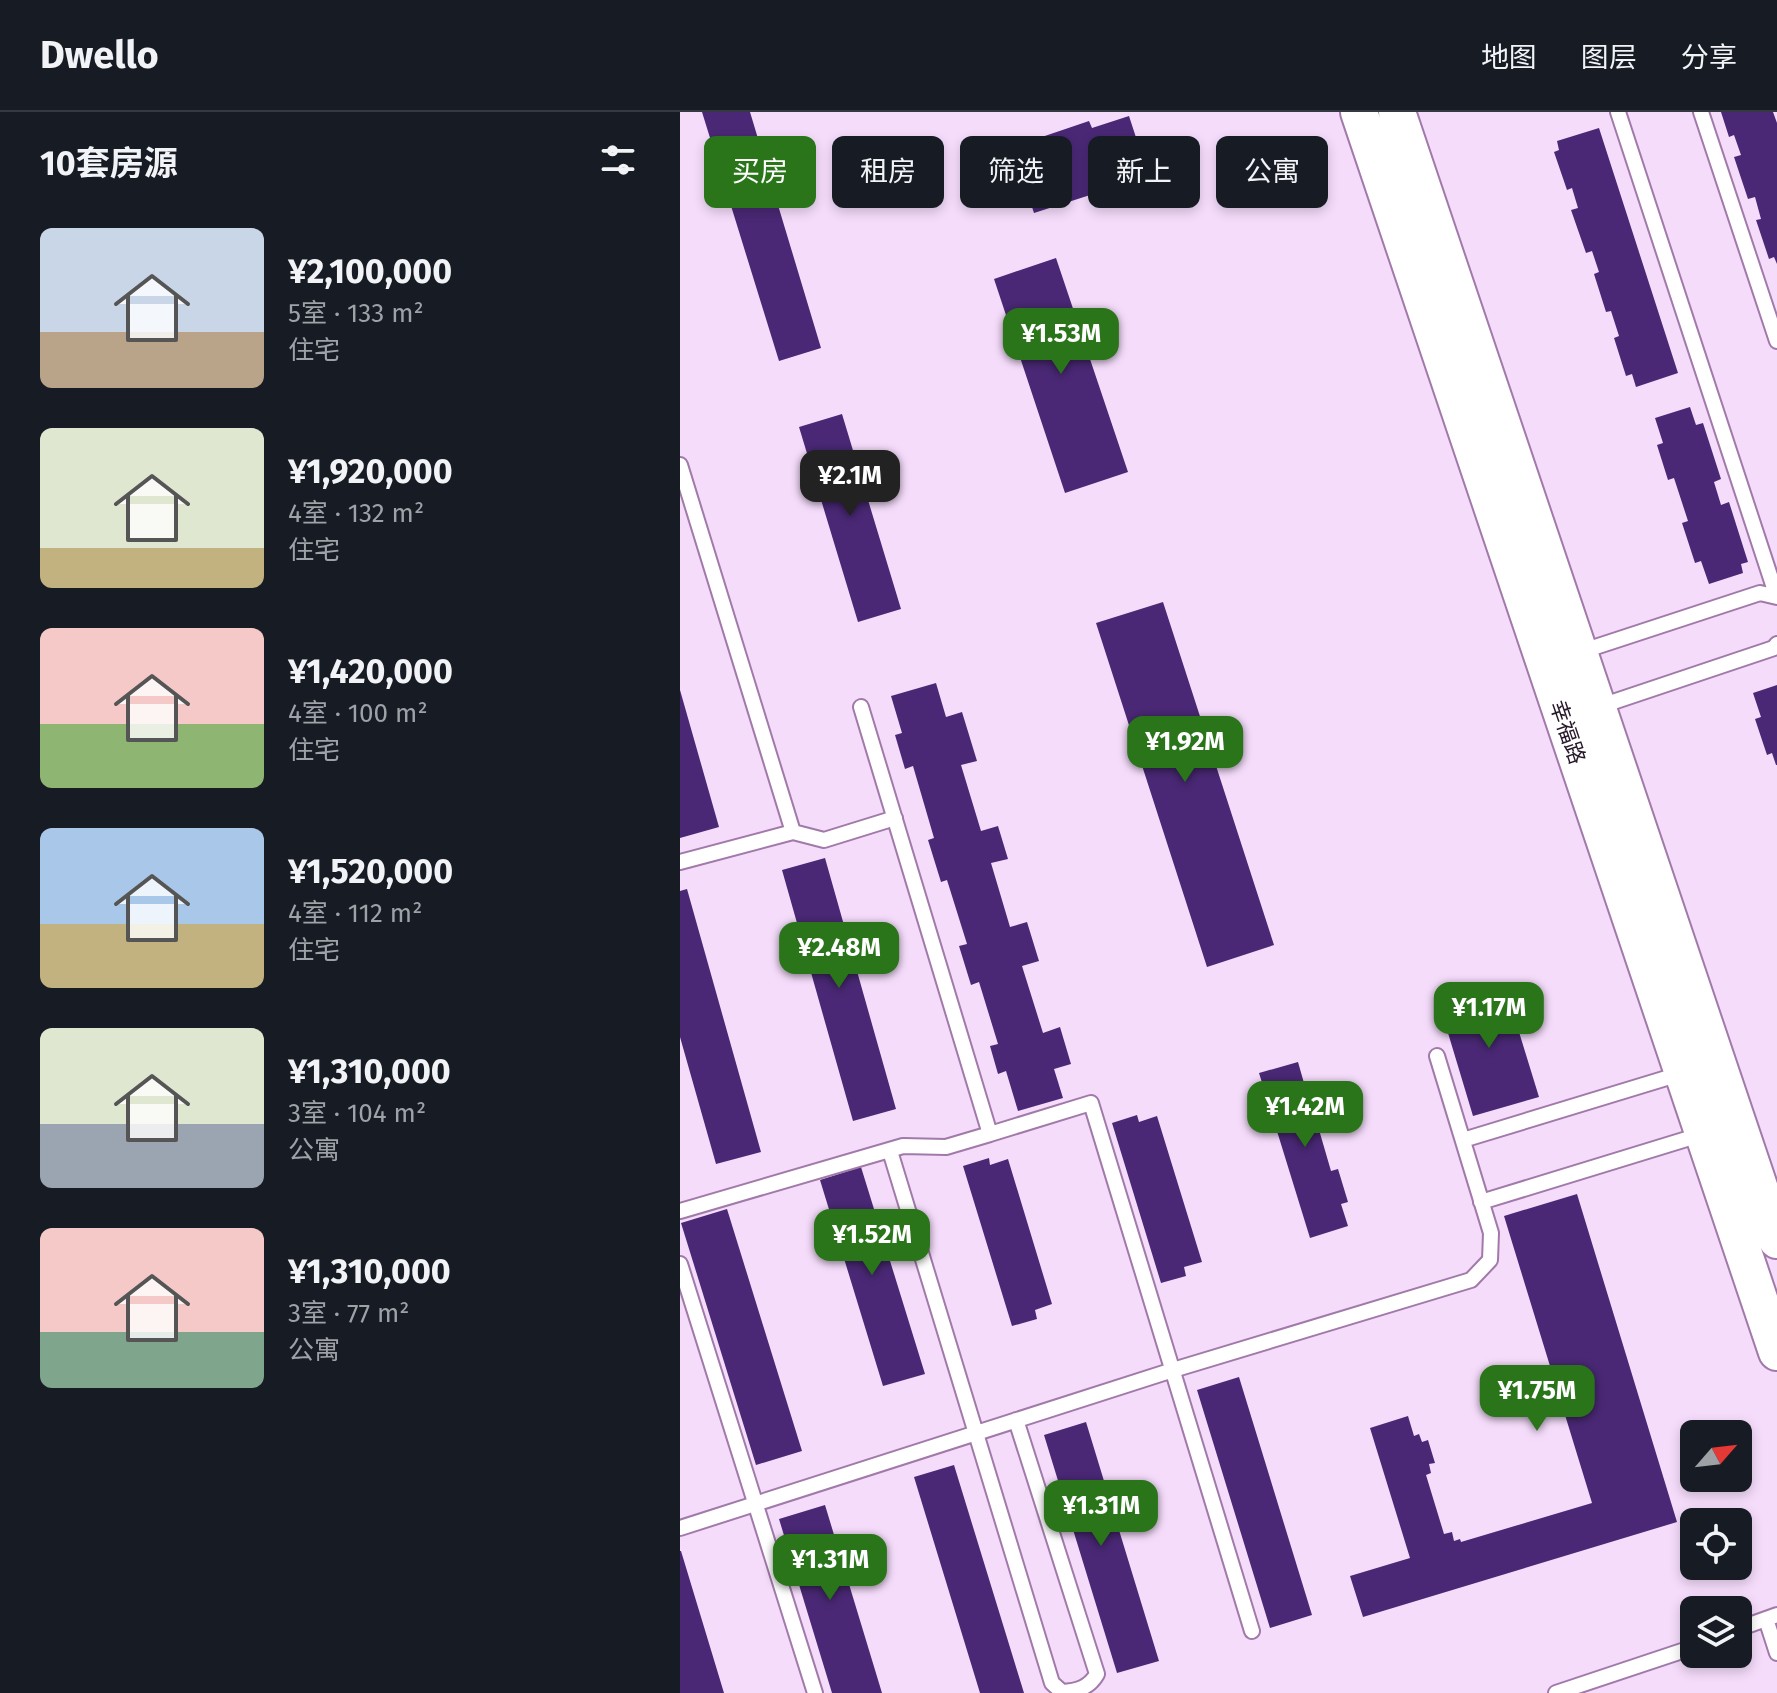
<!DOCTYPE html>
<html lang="zh">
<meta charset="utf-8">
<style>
:root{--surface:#171b24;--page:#242831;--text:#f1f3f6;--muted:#9ea1a6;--line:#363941;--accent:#2a751a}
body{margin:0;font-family:"Fira Sans","Noto Sans SC",sans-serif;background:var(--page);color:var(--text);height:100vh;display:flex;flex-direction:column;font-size:30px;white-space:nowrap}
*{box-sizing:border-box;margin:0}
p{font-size:26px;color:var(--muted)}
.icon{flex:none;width:44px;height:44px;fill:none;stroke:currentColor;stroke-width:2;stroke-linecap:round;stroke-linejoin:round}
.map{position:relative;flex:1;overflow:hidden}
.drawer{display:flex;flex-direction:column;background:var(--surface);width:680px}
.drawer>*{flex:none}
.guide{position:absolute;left:24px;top:24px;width:760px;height:72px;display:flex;gap:16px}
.needle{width:52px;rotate:62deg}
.controls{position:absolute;left:1000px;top:1308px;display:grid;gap:16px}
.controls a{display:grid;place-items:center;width:72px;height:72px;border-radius:12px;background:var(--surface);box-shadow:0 4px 12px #0003;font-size:40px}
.price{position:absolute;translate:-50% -68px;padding:0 18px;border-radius:16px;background:var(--accent);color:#fff;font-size:26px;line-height:52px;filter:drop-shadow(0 2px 4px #0008)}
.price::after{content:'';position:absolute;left:50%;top:48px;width:24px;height:18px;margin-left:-12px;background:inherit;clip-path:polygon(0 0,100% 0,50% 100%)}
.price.current{background:#222;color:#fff}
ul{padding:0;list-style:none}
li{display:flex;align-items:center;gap:24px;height:200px;padding:0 40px}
li span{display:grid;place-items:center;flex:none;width:224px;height:160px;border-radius:12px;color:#555}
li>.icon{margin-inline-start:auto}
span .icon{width:96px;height:96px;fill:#fffc;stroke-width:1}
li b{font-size:34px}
h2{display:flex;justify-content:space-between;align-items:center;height:96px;padding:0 40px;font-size:34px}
.pill{padding:0 28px;border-radius:12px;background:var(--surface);box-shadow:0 4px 12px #0003;font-size:28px;line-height:72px}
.pill.current{background:var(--accent);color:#fff}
header{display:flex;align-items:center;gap:48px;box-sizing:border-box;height:112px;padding:0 40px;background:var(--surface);border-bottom:2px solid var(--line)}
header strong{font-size:38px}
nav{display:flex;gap:44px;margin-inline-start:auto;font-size:28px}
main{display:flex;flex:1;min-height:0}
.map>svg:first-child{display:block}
.building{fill:#4a2875}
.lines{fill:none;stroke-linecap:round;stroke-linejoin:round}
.service-casing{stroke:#a17aa9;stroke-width:18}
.tertiary-casing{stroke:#a17aa9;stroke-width:40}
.service{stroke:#fff;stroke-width:14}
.tertiary{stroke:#fff;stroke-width:36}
.labels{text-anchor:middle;stroke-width:8;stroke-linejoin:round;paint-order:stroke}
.street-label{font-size:22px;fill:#261629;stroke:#fff}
</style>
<header>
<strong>Dwello</strong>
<nav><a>地图</a><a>图层</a><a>分享</a></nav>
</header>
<main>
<section class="drawer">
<h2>10套房源<svg class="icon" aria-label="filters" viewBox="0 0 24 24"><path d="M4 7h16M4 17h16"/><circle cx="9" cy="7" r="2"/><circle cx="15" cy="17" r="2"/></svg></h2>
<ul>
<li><span style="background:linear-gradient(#c9d6e8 65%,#b9a48a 0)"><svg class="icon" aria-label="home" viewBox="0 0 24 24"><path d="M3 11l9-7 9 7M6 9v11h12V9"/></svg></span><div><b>¥2,100,000</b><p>5室 · 133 m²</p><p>住宅</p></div></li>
<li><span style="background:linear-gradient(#dfe7d0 75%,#c2b280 0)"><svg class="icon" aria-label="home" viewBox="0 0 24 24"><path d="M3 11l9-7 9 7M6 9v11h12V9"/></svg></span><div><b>¥1,920,000</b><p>4室 · 132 m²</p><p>住宅</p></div></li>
<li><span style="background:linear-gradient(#f6c9c9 60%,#8fb573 0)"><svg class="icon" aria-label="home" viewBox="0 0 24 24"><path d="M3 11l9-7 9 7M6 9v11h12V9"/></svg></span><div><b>¥1,420,000</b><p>4室 · 100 m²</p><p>住宅</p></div></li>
<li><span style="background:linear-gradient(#a9c7e8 60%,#c2b280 0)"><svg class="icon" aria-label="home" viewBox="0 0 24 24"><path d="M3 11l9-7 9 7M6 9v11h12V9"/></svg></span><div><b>¥1,520,000</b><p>4室 · 112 m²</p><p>住宅</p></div></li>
<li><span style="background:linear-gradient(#dfe7d0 60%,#9aa5b1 0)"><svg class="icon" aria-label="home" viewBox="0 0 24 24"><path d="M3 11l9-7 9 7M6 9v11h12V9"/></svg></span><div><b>¥1,310,000</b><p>3室 · 104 m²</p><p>公寓</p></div></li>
<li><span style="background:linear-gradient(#f6c9c9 65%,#7fa58c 0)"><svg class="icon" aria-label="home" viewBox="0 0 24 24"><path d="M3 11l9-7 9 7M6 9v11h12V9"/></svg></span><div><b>¥1,310,000</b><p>3室 · 77 m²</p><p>公寓</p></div></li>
</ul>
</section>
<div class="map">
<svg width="1097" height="1581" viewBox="0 0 1097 1581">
<rect width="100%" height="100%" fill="#f5dcfb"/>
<path class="building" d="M 22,0 L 70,0 L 141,236 L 99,249 Z
M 1041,0 L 1093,0 L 1097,11 L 1097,152 L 1094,145 L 1089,147 L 1076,108 L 1081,107 L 1075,85 L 1068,87 L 1054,45 L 1061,43 L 1054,23 L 1049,25 Z
M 449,4 L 466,56 L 429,68 L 432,76 L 354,101 L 332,35 L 409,9 L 412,16 Z
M 919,16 L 998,261 L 956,275 L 952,262 L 946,264 L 934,226 L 939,224 L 931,199 L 926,200 L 914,162 L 919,160 L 912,139 L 906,141 L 891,98 L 898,96 L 892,76 L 887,78 L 874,40 L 879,38 L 877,29 Z
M 376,146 L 448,360 L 385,381 L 314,167 Z
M 1010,295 L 1016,313 L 1023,311 L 1041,367 L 1034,370 L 1041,393 L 1049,390 L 1068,450 L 1061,452 L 1063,461 L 1029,472 L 1021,449 L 1015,451 L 1002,411 L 1008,409 L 994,366 L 988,368 L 977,333 L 983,331 L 975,306 Z
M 162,302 L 221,497 L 178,510 L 119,315 Z
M 483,490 L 594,833 L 527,855 L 416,511 Z
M 256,571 L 266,605 L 282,600 L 297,649 L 281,653 L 301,719 L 318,714 L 328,747 L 311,751 L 330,815 L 347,810 L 359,849 L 342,854 L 363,921 L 380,915 L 391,952 L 374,957 L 383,986 L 338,999 L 326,959 L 318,962 L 310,934 L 318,932 L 299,870 L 291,873 L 279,834 L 287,832 L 267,768 L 261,770 L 248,728 L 254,726 L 233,654 L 225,657 L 215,623 L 222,621 L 211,584 Z
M 1097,573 L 1097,653 L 1096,653 L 1092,641 L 1087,643 L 1075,607 L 1081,605 L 1073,581 Z
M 0,578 L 39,715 L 0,726 Z
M 145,746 L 216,997 L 173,1009 L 102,758 Z
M 7,777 L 81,1040 L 36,1052 L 0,925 L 0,779 Z
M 824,871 L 859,985 L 793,1004 L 759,891 Z
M 618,950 L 624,971 L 632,969 L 642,1002 L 635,1004 L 651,1059 L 658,1057 L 668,1090 L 661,1092 L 668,1114 L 630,1126 L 579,961 Z
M 457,1003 L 459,1010 L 477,1004 L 522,1150 L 504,1155 L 506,1164 L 481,1171 L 432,1011 Z
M 309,1046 L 310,1053 L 328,1047 L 372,1192 L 355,1198 L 357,1207 L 332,1214 L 283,1054 Z
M 181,1055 L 245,1262 L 203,1274 L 140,1068 Z
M 897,1082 L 997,1410 L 683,1505 L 670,1464 L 730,1446 L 690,1316 L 728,1304 L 734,1324 L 739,1322 L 742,1330 L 748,1328 L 755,1351 L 749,1352 L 751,1361 L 746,1363 L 764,1422 L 772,1420 L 774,1429 L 780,1427 L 781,1430 L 912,1391 L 824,1104 Z
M 47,1097 L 122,1339 L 76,1353 L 1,1111 Z
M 559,1265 L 632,1503 L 590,1516 L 517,1278 Z
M 406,1310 L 479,1549 L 437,1561 L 364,1323 Z
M 274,1353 L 344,1581 L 300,1581 L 234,1365 Z
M 145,1393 L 202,1581 L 152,1581 L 99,1407 Z
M 0,1439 L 1,1439 L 44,1581 L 0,1581 Z"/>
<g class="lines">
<defs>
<path id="service" d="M 938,0 L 1097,485
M 1021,0 L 1097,229
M 0,353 L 113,720
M 900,540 L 1080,481 L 1097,485
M 918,595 L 1094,536 L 1097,532
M 0,750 L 113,720 L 144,728 L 215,706
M 310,1022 L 411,991 L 572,1519
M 783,1028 L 1003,961
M 210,1039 L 372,1571 L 382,1580 C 397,1579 409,1576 417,1562 L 336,1308
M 801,1090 L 1023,1022
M 0,1099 L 223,1034 L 266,1035 L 310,1022 L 181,595
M 0,1152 L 135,1581
M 0,1416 L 493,1258 L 791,1168 L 810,1148 L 811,1121 L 757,944
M 1086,1507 L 1097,1541
M 1058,1517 L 1097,1503
M 876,1581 L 1014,1535"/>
<path id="tertiary" d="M 679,0 L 1097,1240
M 717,0 L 1097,1128"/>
</defs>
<use href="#service" class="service-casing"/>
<use href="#tertiary" class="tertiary-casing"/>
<use href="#service" class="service"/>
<use href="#tertiary" class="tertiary"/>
</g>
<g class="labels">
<g class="street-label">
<text transform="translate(888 620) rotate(71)" y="8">幸福路</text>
</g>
</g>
</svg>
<div class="controls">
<a><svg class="needle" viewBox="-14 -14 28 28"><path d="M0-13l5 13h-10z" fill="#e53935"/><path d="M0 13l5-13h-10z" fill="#9ea1a6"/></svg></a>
<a><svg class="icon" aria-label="locate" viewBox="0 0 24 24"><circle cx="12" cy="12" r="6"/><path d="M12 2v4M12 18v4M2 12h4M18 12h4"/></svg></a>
<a><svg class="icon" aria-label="layers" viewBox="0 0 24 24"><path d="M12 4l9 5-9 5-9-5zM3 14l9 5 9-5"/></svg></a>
</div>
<b class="price" style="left:381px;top:264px">¥1.53M</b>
<b class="price current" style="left:170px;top:406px">¥2.1M</b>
<b class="price" style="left:505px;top:672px">¥1.92M</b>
<b class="price" style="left:159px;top:878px">¥2.48M</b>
<b class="price" style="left:809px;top:938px">¥1.17M</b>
<b class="price" style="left:625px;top:1037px">¥1.42M</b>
<b class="price" style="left:192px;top:1165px">¥1.52M</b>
<b class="price" style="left:857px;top:1321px">¥1.75M</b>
<b class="price" style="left:421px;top:1436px">¥1.31M</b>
<b class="price" style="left:150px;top:1490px">¥1.31M</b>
<div class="guide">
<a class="pill current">买房</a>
<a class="pill">租房</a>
<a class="pill">筛选</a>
<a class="pill">新上</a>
<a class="pill">公寓</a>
</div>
</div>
</main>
